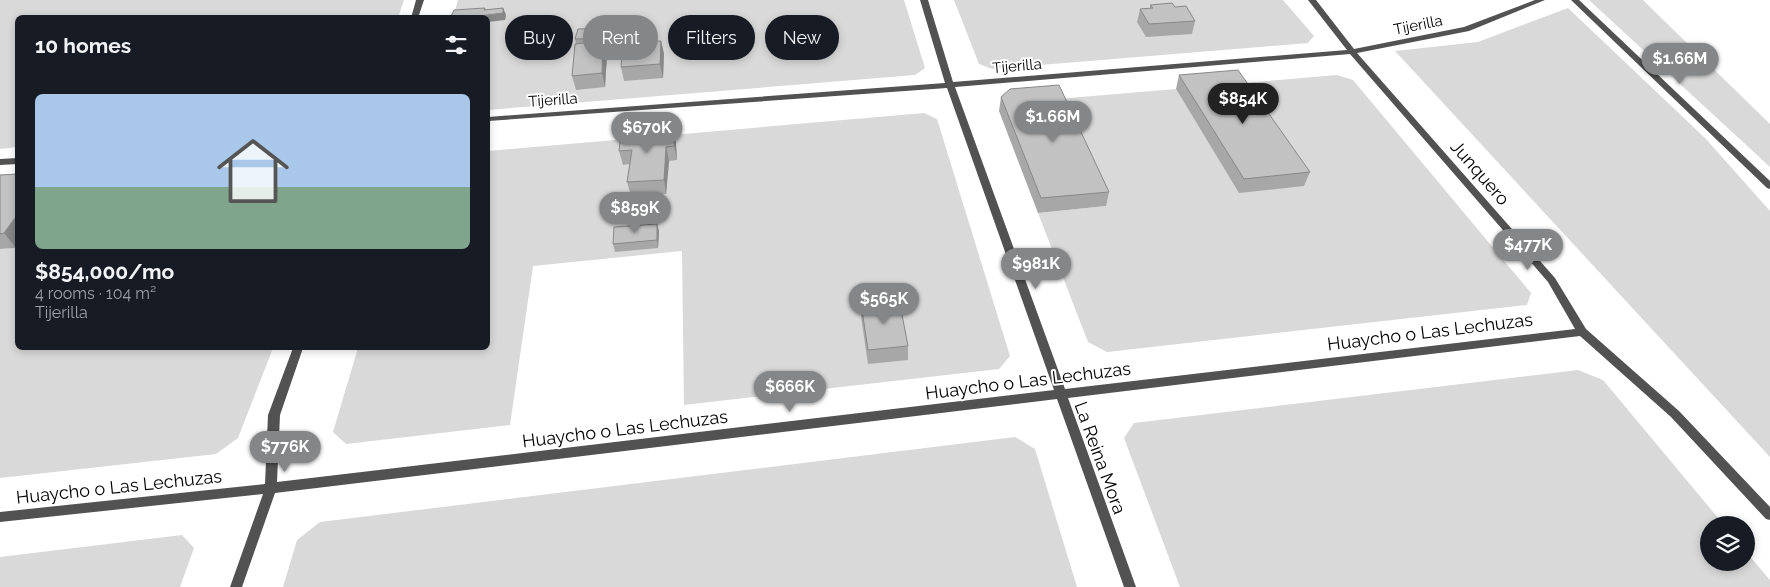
<!DOCTYPE html>
<meta charset="utf-8">
<style>
:root{--surface:#171b24;--page:#20242c;--text:#f1f3f6;--muted:#9ea1a6;--accent:#858687}
body{margin:0;font-family:Raleway,sans-serif;background:var(--page);color:var(--text);height:100vh;display:flex;flex-direction:column;font-size:19px;white-space:nowrap}
*{box-sizing:border-box;margin:0}
p{font-size:16px;color:var(--muted)}
.icon{flex:none;width:28px;height:28px;fill:none;stroke:currentColor;stroke-width:2;stroke-linecap:round;stroke-linejoin:round}
.map{position:relative;flex:1;overflow:hidden}
.side{position:absolute;left:15px;top:15px;width:475px;height:335px;display:flex;flex-direction:column;background:var(--surface);border-radius:8px;box-shadow:0 2px 8px #0003}
.side>*{flex:none}
.top-card{position:absolute;left:505px;top:15px;width:475px;height:45px;display:flex;gap:10px}
.buttons{position:absolute;left:1700px;top:516px;display:grid;gap:10px}
.buttons a{display:grid;place-items:center;width:55px;height:55px;border-radius:50%;background:var(--surface);box-shadow:0 2px 8px #0003;font-size:25px}
.price{position:absolute;translate:-50% -42px;padding:0 11px;border-radius:18px;background:var(--accent);color:#fff;font-size:16px;line-height:32px;filter:drop-shadow(0 1px 2px #0008)}
.price::after{content:'';position:absolute;left:50%;top:30px;width:15px;height:11px;margin-left:-8px;background:inherit;clip-path:polygon(0 0,100% 0,50% 100%)}
.price.selected{background:#222;color:#fff}
ul{padding:0;list-style:none}
li{display:grid;align-content:center;gap:10px;height:265px;padding:0 20px}
li span{display:grid;place-items:center;height:155px;border-radius:8px;color:#555}
li>.icon{margin-inline-start:auto}
span .icon{width:90px;height:90px;fill:#fffc;stroke-width:1}
li b{font-size:21px}
h2{display:flex;justify-content:space-between;align-items:center;height:60px;padding:0 20px;font-size:21px}
.chip{padding:0 18px;border-radius:22px;background:var(--surface);box-shadow:0 2px 8px #0003;font-size:18px;line-height:45px}
.chip.selected{background:var(--accent);color:#fff}
.map>svg:first-child{display:block}
.green{fill:#d9d9d9}
.lines{fill:none;stroke-linecap:round;stroke-linejoin:round}
.street{fill:#525252;fill-rule:evenodd}
.wall{fill:#a7a7a7}
.shaded-wall{fill:#888}
.building{fill:#c2c2c2;stroke:#888}
.labels{text-anchor:middle;stroke-width:4;stroke-linejoin:round;paint-order:stroke}
.far-street-label{font-size:15px;fill:#000;stroke:#fff}
.street-label{font-size:18px;fill:#000;stroke:#fff}
</style>
<div class="map">
<svg width="1770" height="587" viewBox="0 0 1770 587">
<rect width="100%" height="100%" fill="#fff"/>
<path class="green" d="M 0,0 L 404,0 L 398,18 L 18,18 L 17,147 L 0,149 Z
M 458,0 L 904,0 L 925,68 L 915,75 L 488,110 L 488,18 L 453,18 Z
M 954,0 L 1283,0 L 1314,36 L 1308,43 L 992,69 L 979,64 Z
M 1589,0 L 1643,0 L 1649,6 L 1770,124 L 1770,167 Z
M 1568,8 L 1705,138 L 1770,211 L 1770,457 L 1395,51 L 1478,42 Z
M 1337,75 L 1353,80 L 1531,293 L 1527,305 L 1107,352 L 1088,342 L 1038,213 L 1106,206 L 1057,99 L 1176,89 L 1240,193 L 1234,84 Z
M 924,113 L 937,119 L 1010,356 L 999,369 L 684,405 L 682,251 L 533,266 L 510,425 L 346,444 L 333,432 L 358,348 L 488,348 L 488,151 Z
M 17,246 L 18,348 L 273,348 L 238,438 L 216,454 L 0,478 L 0,249 L 16,248 Z
M 1578,370 L 1603,380 L 1724,525 L 1709,525 L 1709,562 L 1746,562 L 1746,552 L 1770,580 L 1770,587 L 1180,587 L 1124,438 L 1134,423 Z
M 1015,437 L 1035,449 L 1077,587 L 283,587 L 297,540 L 320,522 Z
M 182,535 L 194,548 L 180,587 L 0,587 L 0,557 Z"/>
<g class="lines">
<path class="street" d="M 416,0 L 424,0 L 418,18 L 411,18 Z
M 920,0 L 928,0 L 953,82 L 1347,50 L 1308,0 L 1316,0 L 1354,49 L 1464,27 L 1535,0 L 1545,0 L 1469,31 L 1357,53 L 1555,278 L 1586,329 L 1679,411 L 1770,507 L 1770,520 L 1766,519 L 1671,417 L 1580,336 L 1068,398 L 1136,587 L 1124,587 L 1057,399 L 275,493 L 242,587 L 230,587 L 263,494 L 0,522 L 0,512 L 265,484 L 268,415 L 293,348 L 303,348 L 280,415 L 277,482 L 1054,390 L 947,88 L 488,121 L 488,117 L 945,83 ZM 1350,54 L 1548,282 L 1575,329 L 1065,389 L 955,87 Z
M 1571,0 L 1579,0 L 1770,181 L 1770,189 L 1767,188 Z
M 18,158 L 18,164 L 0,165 L 0,159 Z"/>
</g>
<path class="wall" d="M 1150,5 L 1175,7 L 1195,21 L 1192,34 L 1146,37 L 1137,22 L 1140,9 L 1150,8 Z
M 485,8 L 485,10 L 503,8 L 506,15 L 505,20 L 488,18 L 452,18 L 451,16 Z
M 615,28 L 616,35 L 614,45 L 604,45 L 607,55 L 605,87 L 576,90 L 572,76 L 576,44 L 575,39 Z
M 641,30 L 640,42 L 628,43 L 626,35 Z
M 661,41 L 664,54 L 663,78 L 624,81 L 621,67 Z
M 1179,75 L 1310,172 L 1304,186 L 1239,193 L 1176,89 Z
M 1001,97 L 1109,192 L 1106,206 L 1038,213 L 999,111 Z
M 676,143 L 677,160 L 669,161 L 666,194 L 631,196 L 627,182 L 630,164 L 623,165 L 619,151 Z
M 18,174 L 18,246 L 16,248 L 0,249 L 0,175 Z
M 657,224 L 659,231 L 658,248 L 615,252 L 613,244 Z
M 861,303 L 908,346 L 908,360 L 868,364 L 861,317 Z"/>
<path class="shaded-wall" d="M 485,8 L 487,15 L 503,8 L 506,15 L 505,20 L 488,22 L 488,18 L 479,18 L 479,16 L 484,10 Z
M 639,23 L 641,30 L 640,42 L 639,34 Z
M 615,28 L 616,35 L 614,45 L 612,38 Z
M 603,41 L 607,55 L 605,87 L 602,73 Z
M 661,41 L 664,54 L 663,78 L 660,64 Z
M 674,129 L 676,143 L 677,160 L 674,146 Z
M 666,147 L 669,161 L 666,194 L 664,180 Z
M 18,214 L 18,246 L 16,248 L 4,233 Z
M 657,224 L 659,231 L 658,248 L 657,240 Z"/>
<path class="building" d="M 1172,3 L 1175,7 L 1186,6 L 1195,21 L 1149,24 L 1140,9 L 1153,8 L 1150,5 Z
M 485,8 L 484,10 L 503,8 L 503,13 L 479,16 L 451,16 L 454,10 Z
M 639,23 L 639,34 L 626,35 L 627,24 Z
M 615,28 L 612,38 L 575,39 L 578,29 Z
M 603,41 L 602,73 L 572,76 L 575,44 Z
M 661,41 L 660,64 L 621,67 L 623,43 Z
M 1238,70 L 1310,172 L 1244,179 L 1179,75 Z
M 1059,85 L 1109,192 L 1041,198 L 1001,97 L 1010,89 Z
M 674,129 L 674,146 L 666,147 L 664,180 L 627,182 L 632,150 L 619,151 L 621,133 Z
M 18,174 L 18,214 L 4,233 L 0,234 L 0,175 Z
M 657,224 L 657,240 L 613,244 L 614,227 Z
M 899,299 L 908,346 L 868,350 L 861,303 Z"/>
<g class="labels">
<g class="far-street-label">
<text transform="translate(1418 25) rotate(-11)" y="5">Tijerilla</text>
<text transform="translate(1017 66) rotate(-5)" y="5">Tijerilla</text>
<text transform="translate(553 100) rotate(-4)" y="5">Tijerilla</text>
</g>
<g class="street-label">
<text transform="translate(1480 173) rotate(49)" y="6">Junquero</text>
<text transform="translate(1430 332) rotate(-7)" y="6">Huaycho o Las Lechuzas</text>
<text transform="translate(1028 381) rotate(-7)" y="6">Huaycho o Las Lechuzas</text>
<text transform="translate(625 429) rotate(-7)" y="6">Huaycho o Las Lechuzas</text>
<text transform="translate(1100 458) rotate(70)" y="6">La Reina Mora</text>
<text transform="translate(119 487) rotate(-6)" y="6">Huaycho o Las Lechuzas</text>
</g>
</g>
</svg>
<div class="buttons">
<a><svg class="icon" aria-label="layers" viewBox="0 0 24 24"><path d="M12 4l9 5-9 5-9-5zM3 14l9 5 9-5"/></svg></a>
</div>
<b class="price" style="left:1680px;top:85px">$1.66M</b>
<b class="price selected" style="left:1243px;top:125px">$854K</b>
<b class="price" style="left:1053px;top:143px">$1.66M</b>
<b class="price" style="left:647px;top:154px">$670K</b>
<b class="price" style="left:635px;top:234px">$859K</b>
<b class="price" style="left:1528px;top:271px">$477K</b>
<b class="price" style="left:1036px;top:290px">$981K</b>
<b class="price" style="left:884px;top:325px">$565K</b>
<b class="price" style="left:790px;top:413px">$666K</b>
<b class="price" style="left:285px;top:473px">$776K</b>
<div class="top-card">
<a class="chip">Buy</a>
<a class="chip selected">Rent</a>
<a class="chip">Filters</a>
<a class="chip">New</a>
</div>
<section class="side">
<h2>10 homes<svg class="icon" aria-label="filters" viewBox="0 0 24 24"><path d="M4 7h16M4 17h16"/><circle cx="9" cy="7" r="2"/><circle cx="15" cy="17" r="2"/></svg></h2>
<ul>
<li><span style="background:linear-gradient(#a9c7e8 60%,#7fa58c 0)"><svg class="icon" aria-label="home" viewBox="0 0 24 24"><path d="M3 11l9-7 9 7M6 9v11h12V9"/></svg></span><div><b>$854,000/mo</b><p>4 rooms · 104 m²</p><p>Tijerilla</p></div></li>
</ul>
</section>
</div>
